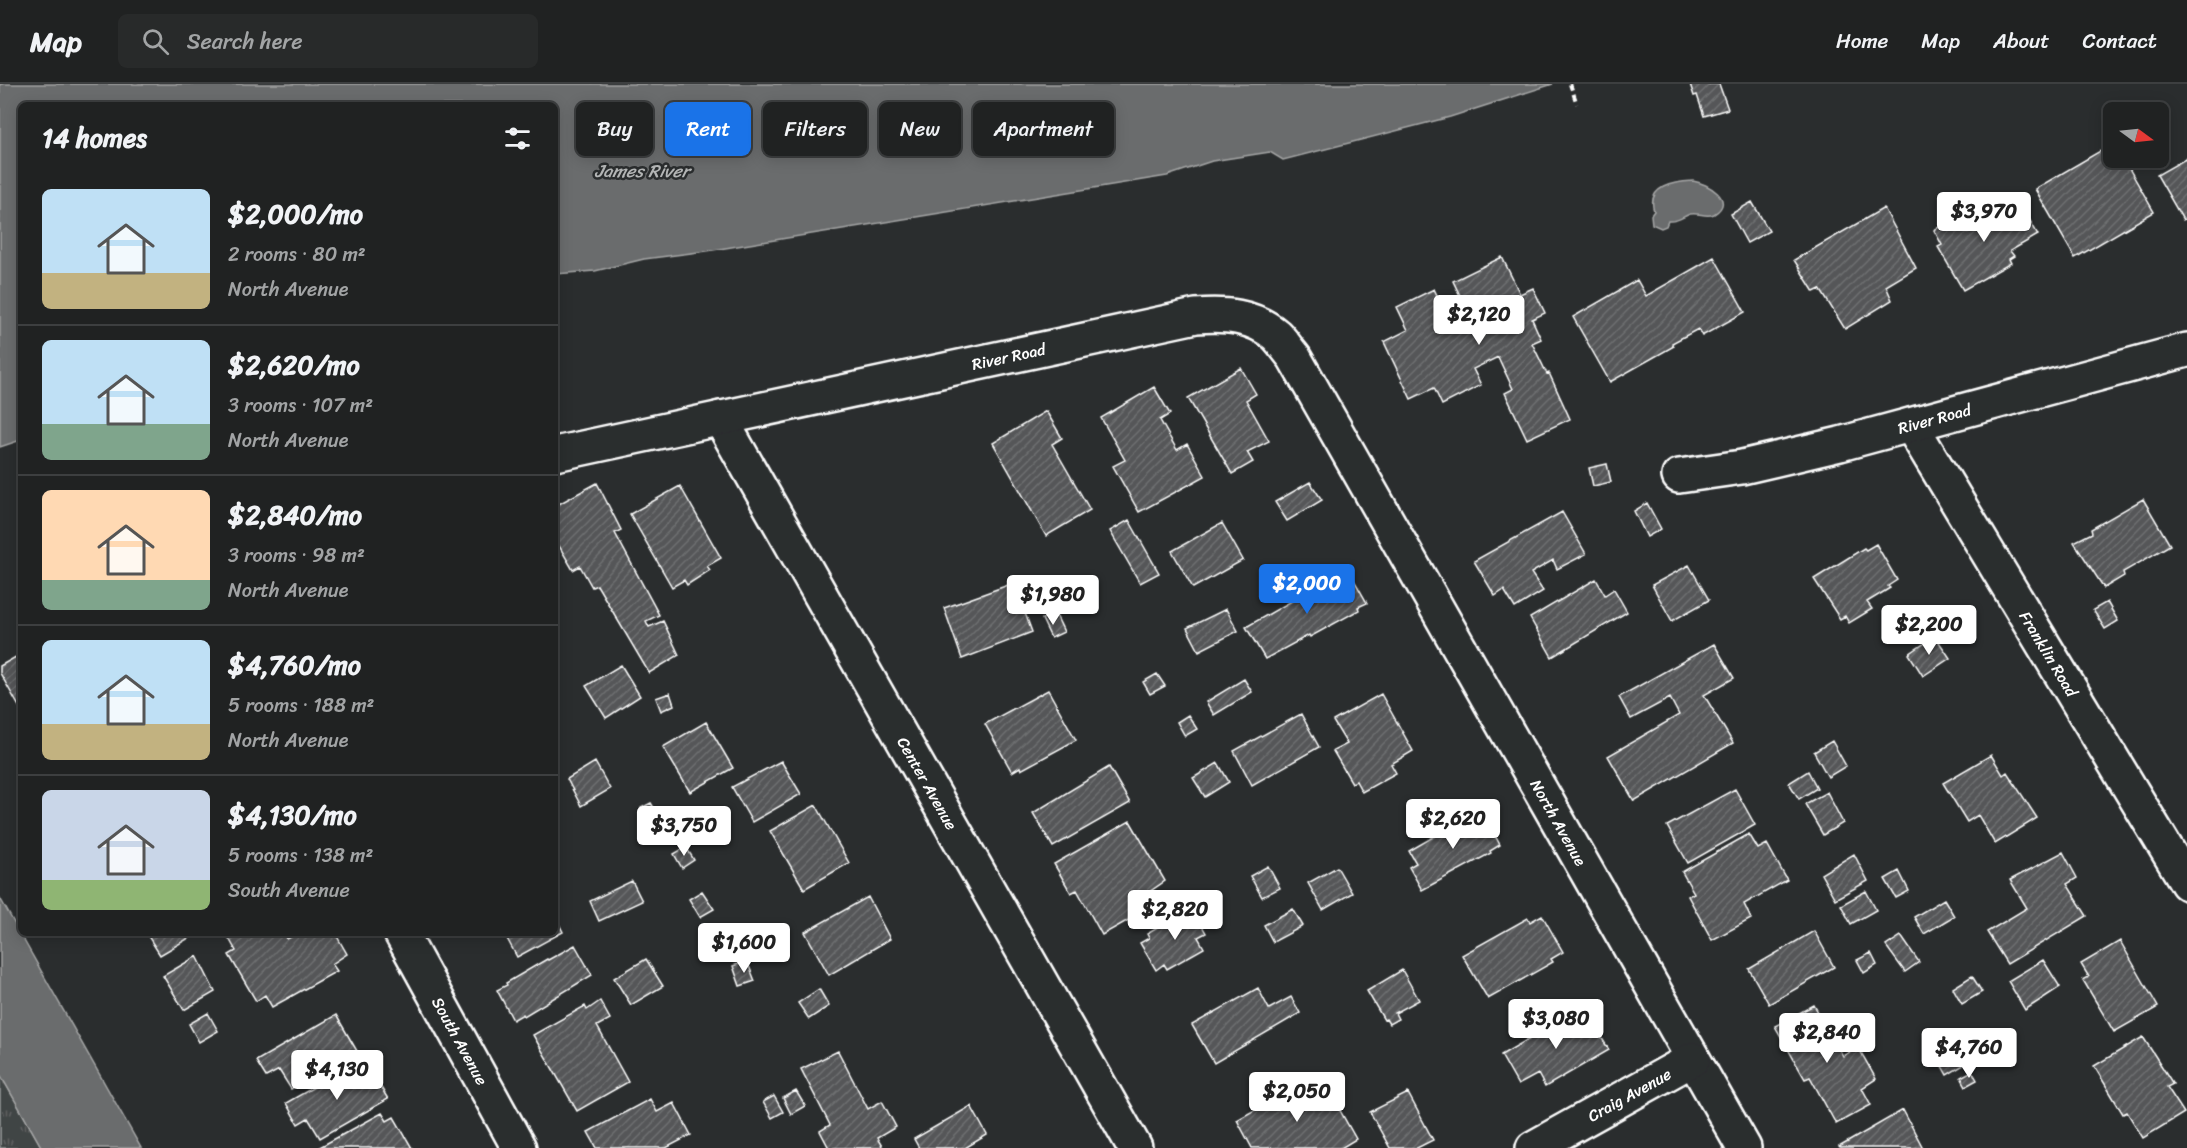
<!DOCTYPE html>
<meta charset="utf-8">
<style>
:root{--surface:#202222;--page:#282a2a;--text:#f1f3f6;--muted:#a2a4a5;--line:#3d3f40;--accent:#1a73e8}
body{margin:0;font-family:Sriracha,sans-serif;background:var(--page);color:var(--text);height:100vh;display:flex;flex-direction:column;font-size:22px;white-space:nowrap}
*{box-sizing:border-box;margin:0}
p{font-size:20px;color:var(--muted)}
.icon{flex:none;width:33px;height:33px;fill:none;stroke:currentColor;stroke-width:2;stroke-linecap:round;stroke-linejoin:round}
.map{position:relative;flex:1;overflow:hidden}
.side{position:absolute;left:18px;top:18px;width:540px;height:834px;display:flex;flex-direction:column;background:var(--surface);border-radius:9px;box-shadow:0 3px 15px #0003,0 0 0 2px var(--line)}
.side>*{flex:none}
.guide{position:absolute;left:576px;top:18px;width:570px;height:54px;display:flex;gap:12px}
.needle{width:39px;rotate:105deg}
.fabs{position:absolute;left:2103px;top:18px;display:grid;gap:12px}
.fabs a{display:grid;place-items:center;width:66px;height:66px;border-radius:9px;background:var(--surface);box-shadow:0 3px 15px #0003,0 0 0 2px var(--line);font-size:30px}
.price{position:absolute;translate:-50% -51px;padding:0 14px;border-radius:6px;background:#fff;color:#222;font-size:20px;line-height:39px;filter:drop-shadow(0 2px 3px #0008)}
.price::after{content:'';position:absolute;left:50%;top:36px;width:18px;height:14px;margin-left:-9px;background:inherit;clip-path:polygon(0 0,100% 0,50% 100%)}
.price.selected{background:var(--accent);color:#fff}
ul{padding:0;list-style:none}
li{display:flex;align-items:center;gap:18px;height:150px;padding:0 24px}
li+li{border-top:2px solid var(--line)}
li span{display:grid;place-items:center;flex:none;width:168px;height:120px;border-radius:9px;color:#555}
li>.icon{margin-inline-start:auto}
span .icon{width:72px;height:72px;fill:#fffc;stroke-width:1}
li b{font-size:26px}
h2{display:flex;justify-content:space-between;align-items:center;height:72px;padding:0 24px;font-size:26px}
.pill{padding:0 21px;border-radius:9px;background:var(--surface);box-shadow:0 3px 15px #0003,0 0 0 2px var(--line);font-size:21px;line-height:54px}
.pill.selected{background:var(--accent);color:#fff}
header{display:flex;align-items:center;gap:36px;box-sizing:border-box;height:84px;padding:0 30px;background:var(--surface);border-bottom:2px solid var(--line)}
header strong{font-size:28px}
nav{display:flex;gap:33px;margin-inline-start:auto;font-size:21px}
.search{width:420px;height:54px;background:var(--page);display:flex;align-items:center;gap:15px;box-sizing:border-box;padding:0 21px;border-radius:9px;color:var(--muted);font-size:22px}
.map>svg:first-child{display:block}
.park{fill:url(#park-tufts);stroke:#a0a2a2;stroke-width:1.5}
.water{fill:#6a6c6d;stroke:#a6a7a7;stroke-width:1.5}
.building{fill:url(#building-hatch);stroke:#fff;stroke-width:1.5}
.lines{fill:none;stroke-linecap:round;stroke-linejoin:round}
.minor-casing{stroke:#fff;stroke-width:38}
.path{stroke:#fff;stroke-width:4;stroke-dasharray:6 4.5;stroke-linecap:butt}
.minor{stroke:#2a2d2e;stroke-width:33}
.labels{text-anchor:middle;stroke-width:5;stroke-linejoin:round;paint-order:stroke}
.street-label{font-size:16px;fill:#fff;stroke:#2a2d2e}
.water-label{font-size:18px;font-style:italic;fill:#b4b6b6;stroke:#2a2d2e}
</style>
<header>
<strong>Map</strong>
<div class="search"><svg class="icon" aria-label="search" viewBox="0 0 24 24"><circle cx="10" cy="10" r="6"/><path d="M15 15l6 6"/></svg>Search here</div>
<nav><a>Home</a><a>Map</a><a>About</a><a>Contact</a></nav>
</header>
<div class="map">
<svg width="2187" height="1064" viewBox="0 0 2187 1064">
<defs>
<pattern id="park-tufts" width="24" height="20" patternUnits="userSpaceOnUse" patternTransform="scale(1.5)"><rect width="24" height="20" fill="#414445"/><path d="M3 7l-1-3M5 7V3M7 7l1-3M15 17l-1-3M17 17v-4M19 17l1-3" fill="none" stroke="#5e6061"/></pattern>
<pattern id="building-hatch" width="6" height="6" patternUnits="userSpaceOnUse" patternTransform="scale(1.5)"><rect width="6" height="6" fill="#555758"/><path d="M-1 1l2-2M0 6l6-6M5 7l2-2" fill="none" stroke="#6e7071"/></pattern>
</defs>
<rect width="100%" height="100%" fill="#2a2d2e"/>
<filter id="ink" filterUnits="userSpaceOnUse"><feTurbulence type="fractalNoise" baseFrequency=".0167" numOctaves="2"/><feDisplacementMap in="SourceGraphic" scale="12" xChannelSelector="R" yChannelSelector="G"/><feConvolveMatrix kernelMatrix="1 2 1 2 8 2 1 2 1" color-interpolation-filters="sRGB"/></filter>
<g filter="url(#ink)">
<path class="park" d="M 0,990 L 42,1064 L 0,1064 Z"/>
<path class="water" d="M 0,0 L 1553,0 L 1450,33 L 1283,76 L 1270,68 L 1212,77 L 1167,92 L 707,167 L 644,175 L 595,187 L 555,190 L 555,21 L 21,21 L 21,356 L 0,363 Z
M 1693,97 C 1707,99 1737,116 1714,130 C 1706,134 1699,128 1690,130 C 1682,133 1678,138 1668,137 L 1666,142 L 1661,144 L 1652,140 L 1651,131 L 1654,127 C 1646,102 1674,98 1693,97 Z
M 0,814 L 141,1064 L 42,1064 L 0,990 Z"/>
<path class="building" d="M 1690,0 L 1719,0 L 1728,25 L 1704,32 L 1697,11 L 1694,12 Z
M 2114,59 L 2114,74 L 2123,74 L 2154,128 L 2075,174 L 2035,105 Z
M 2187,74 L 2187,133 L 2183,136 L 2157,91 Z
M 2018,115 L 2038,151 L 2010,167 L 2014,172 L 2009,175 L 2011,179 L 1963,206 L 1938,163 L 1942,161 L 1934,146 L 1958,132 L 1968,148 L 1984,138 L 1982,135 Z
M 1752,118 L 1769,147 L 1747,159 L 1731,130 Z
M 1884,124 L 1916,184 L 1886,202 L 1892,216 L 1845,245 L 1820,205 L 1814,208 L 1794,176 Z
M 1502,173 L 1520,210 L 1533,204 L 1545,229 L 1532,235 L 1541,255 L 1532,259 L 1547,290 L 1549,289 L 1570,335 L 1527,355 L 1505,309 L 1513,305 L 1498,273 L 1473,285 L 1481,301 L 1442,321 L 1434,304 L 1411,315 L 1384,258 L 1408,246 L 1397,223 L 1434,205 L 1449,236 L 1468,228 L 1453,197 Z
M 1714,173 L 1745,228 L 1702,252 L 1698,245 L 1672,259 L 1674,262 L 1610,298 L 1573,233 L 1637,196 L 1646,212 Z
M 1241,284 L 1256,310 L 1246,316 L 1269,357 L 1247,368 L 1253,378 L 1232,390 L 1188,314 Z
M 1154,303 L 1170,330 L 1160,336 L 1177,366 L 1187,360 L 1205,392 L 1139,428 L 1113,382 L 1125,376 L 1101,334 Z
M 1046,327 L 1062,354 L 1052,360 L 1090,426 L 1046,452 L 993,359 Z
M 1607,380 L 1611,398 L 1593,402 L 1589,384 Z
M 1310,398 L 1322,416 L 1287,437 L 1275,418 Z
M 597,399 L 621,446 L 615,449 L 659,531 L 646,537 L 649,543 L 663,537 L 679,571 L 649,589 L 597,501 L 592,503 L 580,482 L 573,486 L 555,455 L 555,422 Z
M 680,402 L 721,474 L 707,482 L 710,486 L 687,501 L 684,496 L 672,503 L 630,430 Z
M 2143,415 L 2170,461 L 2123,488 L 2124,492 L 2104,504 L 2074,458 L 2092,449 L 2091,445 Z
M 1647,419 L 1661,445 L 1647,453 L 1634,427 Z
M 1562,428 L 1586,470 L 1557,485 L 1553,476 L 1531,489 L 1543,507 L 1515,524 L 1504,506 L 1495,512 L 1474,477 Z
M 1129,436 L 1159,489 L 1140,499 L 1110,447 Z
M 1222,439 L 1243,476 L 1193,504 L 1172,467 Z
M 1876,460 L 1897,496 L 1888,502 L 1890,504 L 1867,518 L 1872,525 L 1849,539 L 1845,532 L 1840,535 L 1814,495 L 1864,464 L 1866,466 Z
M 1689,481 L 1709,516 L 1672,537 L 1652,501 Z
M 1349,487 L 1367,519 L 1358,523 L 1359,526 L 1310,553 L 1309,551 L 1265,575 L 1246,543 L 1339,490 L 1340,492 Z
M 1596,495 L 1605,511 L 1614,505 L 1627,528 L 1552,573 L 1530,534 Z
M 1014,499 L 1032,548 L 962,575 L 944,524 Z
M 2107,518 L 2118,537 L 2105,545 L 2093,526 Z
M 1226,525 L 1238,547 L 1199,567 L 1187,544 Z
M 1055,529 L 1064,548 L 1051,554 L 1042,535 Z
M 1935,552 L 1950,574 L 1923,592 L 1909,570 Z
M 1714,560 L 1734,594 L 1704,611 L 1733,659 L 1634,717 L 1608,672 L 1679,631 L 1670,614 L 1631,635 L 1619,613 Z
M 21,570 L 21,626 L 0,589 L 0,582 Z
M 621,581 L 640,612 L 606,634 L 586,602 Z
M 1157,590 L 1165,602 L 1150,610 L 1143,598 Z
M 1244,595 L 1252,608 L 1214,631 L 1206,618 Z
M 1048,606 L 1076,656 L 1021,686 L 1020,683 L 1012,688 L 985,640 Z
M 670,609 L 674,621 L 661,627 L 656,614 Z
M 1381,610 L 1413,667 L 1391,680 L 1396,689 L 1362,708 L 1356,697 L 1352,699 L 1333,667 L 1347,660 L 1333,637 Z
M 1301,630 L 1319,663 L 1252,701 L 1234,667 Z
M 1188,631 L 1197,645 L 1185,652 L 1177,638 Z
M 706,638 L 733,684 L 690,708 L 663,663 Z
M 1832,657 L 1846,682 L 1828,693 L 1814,668 Z
M 1991,671 L 2003,691 L 2007,688 L 2037,734 L 1995,760 L 1978,731 L 1967,738 L 1943,699 Z
M 781,677 L 801,710 L 752,738 L 732,703 Z
M 595,678 L 610,705 L 581,722 L 567,695 Z
M 1218,679 L 1229,698 L 1205,713 L 1193,694 Z
M 1109,683 L 1130,719 L 1053,763 L 1033,729 Z
M 1808,687 L 1817,704 L 1799,715 L 1789,699 Z
M 1735,705 L 1755,741 L 1688,779 L 1667,742 Z
M 1827,708 L 1843,739 L 1823,751 L 1805,720 Z
M 651,719 L 659,732 L 648,737 L 641,724 Z
M 816,721 L 849,779 L 804,805 L 770,747 Z
M 1482,727 L 1500,761 L 1490,767 L 1491,769 L 1422,806 L 1409,783 L 1416,779 L 1409,767 L 1471,731 L 1472,733 Z
M 1130,737 L 1165,797 L 1136,817 L 1143,828 L 1102,851 L 1077,806 L 1071,809 L 1054,780 Z
M 1749,750 L 1758,765 L 1767,760 L 1787,796 L 1744,820 L 1751,835 L 1712,856 L 1688,812 L 1694,809 L 1682,788 Z
M 686,763 L 694,776 L 682,784 L 674,770 Z
M 2063,768 L 2077,794 L 2067,800 L 2087,832 L 2007,880 L 1987,848 L 2027,824 L 2010,796 Z
M 1854,770 L 1868,797 L 1835,815 L 1821,790 Z
M 1268,782 L 1280,804 L 1262,813 L 1250,792 Z
M 1337,783 L 1352,809 L 1323,826 L 1308,799 Z
M 1899,787 L 1909,807 L 1896,814 L 1885,795 Z
M 632,797 L 642,817 L 599,837 L 590,817 Z
M 702,807 L 714,825 L 700,833 L 689,815 Z
M 1866,807 L 1876,826 L 1851,840 L 1841,821 Z
M 868,813 L 890,855 L 829,891 L 805,848 Z
M 1944,815 L 1954,832 L 1924,850 L 1914,833 Z
M 1192,824 L 1206,849 L 1198,853 L 1204,864 L 1167,885 L 1164,880 L 1156,886 L 1140,859 L 1149,854 L 1147,850 Z
M 1293,825 L 1303,842 L 1273,858 L 1264,841 Z
M 1542,831 L 1563,868 L 1551,875 L 1553,878 L 1488,915 L 1462,871 L 1528,834 L 1530,838 Z
M 555,832 L 563,848 L 517,873 L 504,849 L 555,849 Z
M 1814,847 L 1834,883 L 1769,920 L 1749,885 Z
M 154,849 L 186,849 L 189,854 L 160,871 L 148,852 Z
M 226,849 L 284,849 L 287,855 L 299,849 L 335,849 L 347,870 L 332,880 L 337,887 L 272,923 L 265,911 L 256,917 L 229,871 L 236,867 Z
M 1901,852 L 1919,878 L 1905,888 L 1886,862 Z
M 2120,857 L 2158,923 L 2114,948 L 2083,896 L 2089,893 L 2081,880 Z
M 575,861 L 592,891 L 524,932 L 523,930 L 513,936 L 497,906 L 507,901 L 506,899 L 547,875 L 548,876 Z
M 1871,869 L 1877,881 L 1864,889 L 1857,876 Z
M 197,872 L 215,908 L 184,926 L 163,892 Z
M 646,875 L 663,902 L 631,921 L 614,894 Z
M 2043,876 L 2060,903 L 2025,926 L 2008,897 Z
M 747,877 L 755,897 L 740,902 L 733,882 Z
M 1402,886 L 1419,916 L 1395,929 L 1398,935 L 1389,940 L 1386,935 L 1384,936 L 1367,907 Z
M 1972,892 L 1982,908 L 1962,920 L 1953,904 Z
M 1258,904 L 1269,925 L 1291,913 L 1300,929 L 1214,979 L 1192,941 Z
M 819,905 L 829,922 L 809,935 L 798,919 Z
M 600,917 L 610,935 L 597,942 L 628,998 L 577,1027 L 533,951 L 585,922 L 587,926 Z
M 1814,921 L 1843,972 L 1858,963 L 1876,995 L 1862,1004 L 1871,1021 L 1836,1040 L 1810,993 L 1805,995 L 1775,942 Z
M 1585,926 L 1609,966 L 1545,1003 L 1538,990 L 1518,1001 L 1501,971 L 1571,930 L 1573,933 Z
M 208,929 L 218,947 L 199,958 L 189,940 Z
M 336,931 L 357,967 L 291,1005 L 279,986 L 266,993 L 256,977 Z
M 1961,953 L 1972,976 L 1947,991 L 1934,968 Z
M 2143,953 L 2173,1000 L 2167,1003 L 2184,1029 L 2143,1054 L 2127,1028 L 2123,1030 L 2094,982 Z
M 838,967 L 868,1025 L 882,1017 L 896,1043 L 877,1054 L 883,1064 L 829,1064 L 820,1047 L 830,1041 L 801,985 Z
M 356,979 L 367,1002 L 377,997 L 388,1015 L 320,1054 L 308,1034 L 298,1040 L 286,1019 Z
M 1972,987 L 1977,996 L 1966,1002 L 1961,993 Z
M 1301,1000 L 1311,1017 L 1329,1007 L 1356,1055 L 1341,1064 L 1252,1064 L 1237,1036 Z
M 796,1007 L 805,1022 L 791,1030 L 783,1014 Z
M 1408,1009 L 1433,1056 L 1417,1064 L 1390,1064 L 1370,1028 Z
M 774,1012 L 783,1028 L 772,1034 L 763,1018 Z
M 650,1015 L 657,1028 L 674,1019 L 691,1051 L 666,1064 L 597,1064 L 588,1048 Z
M 971,1022 L 987,1051 L 965,1064 L 919,1064 L 914,1055 Z
M 1903,1026 L 1923,1064 L 1840,1064 L 1839,1063 Z
M 382,1029 L 387,1037 L 394,1033 L 412,1064 L 318,1064 Z"/>
<g class="lines">
<defs>
<g id="minor">
<path id="s1" d="M 720,334 L 1135,1064"/>
<path id="s2" d="M 1911,341 L 2187,799"/>
<path id="s3" d="M 555,370 L 1196,232 C 1225,230 1252,231 1276,251 C 1282,257 1288,266 1294,273 L 1744,1064"/>
<path id="s4" d="M 1679,392 L 1742,383 L 1840,360 L 2187,266"/>
<path id="s5" d="M 401,849 L 519,1064"/>
<path id="s6" d="M 1533,1064 L 1693,975"/>
</g>
</defs>
<use href="#minor" class="minor-casing"/>
<path class="path" d="M 1570,0 L 1577,20"/>
<use href="#minor" class="minor"/>
</g>
</g>
<g class="labels">
<g class="street-label">
<text dy="6" stroke="none"><textPath href="#s3" startOffset="464">River Road</textPath></text>
<text dy="6" stroke="none"><textPath href="#s4" startOffset="262">River Road</textPath></text>
<text dy="6" stroke="none"><textPath href="#s2" startOffset="267">Franklin Road</textPath></text>
<text dy="6" stroke="none"><textPath href="#s1" startOffset="420">Center Avenue</textPath></text>
<text dy="6" stroke="none"><textPath href="#s3" startOffset="1304">North Avenue</textPath></text>
<text dy="6" stroke="none"><textPath href="#s5" startOffset="123">South Avenue</textPath></text>
<text dy="6" stroke="none"><textPath href="#s6" startOffset="110">Craig Avenue</textPath></text>
</g>
<g class="water-label">
<text x="642" y="93">James River</text>
</g>
</g>
</svg>
<div class="fabs">
<a><svg class="needle" viewBox="-14 -14 28 28"><path d="M0-13l5 13h-10z" fill="#e53935"/><path d="M0 13l5-13h-10z" fill="#a2a4a5"/></svg></a>
</div>
<b class="price" style="left:1984px;top:159px">$3,970</b>
<b class="price" style="left:1479px;top:262px">$2,120</b>
<b class="price selected" style="left:1307px;top:531px">$2,000</b>
<b class="price" style="left:1053px;top:542px">$1,980</b>
<b class="price" style="left:1929px;top:572px">$2,200</b>
<b class="price" style="left:1453px;top:766px">$2,620</b>
<b class="price" style="left:684px;top:773px">$3,750</b>
<b class="price" style="left:1175px;top:857px">$2,820</b>
<b class="price" style="left:744px;top:890px">$1,600</b>
<b class="price" style="left:1556px;top:966px">$3,080</b>
<b class="price" style="left:1827px;top:980px">$2,840</b>
<b class="price" style="left:1969px;top:995px">$4,760</b>
<b class="price" style="left:337px;top:1017px">$4,130</b>
<b class="price" style="left:1297px;top:1039px">$2,050</b>
<div class="guide">
<a class="pill">Buy</a>
<a class="pill selected">Rent</a>
<a class="pill">Filters</a>
<a class="pill">New</a>
<a class="pill">Apartment</a>
</div>
<section class="side">
<h2>14 homes<svg class="icon" aria-label="filters" viewBox="0 0 24 24"><path d="M4 7h16M4 17h16"/><circle cx="9" cy="7" r="2"/><circle cx="15" cy="17" r="2"/></svg></h2>
<ul>
<li><span style="background:linear-gradient(#bfe0f5 70%,#c2b280 0)"><svg class="icon" aria-label="home" viewBox="0 0 24 24"><path d="M3 11l9-7 9 7M6 9v11h12V9"/></svg></span><div><b>$2,000/mo</b><p>2 rooms · 80 m²</p><p>North Avenue</p></div></li>
<li><span style="background:linear-gradient(#bfe0f5 70%,#7fa58c 0)"><svg class="icon" aria-label="home" viewBox="0 0 24 24"><path d="M3 11l9-7 9 7M6 9v11h12V9"/></svg></span><div><b>$2,620/mo</b><p>3 rooms · 107 m²</p><p>North Avenue</p></div></li>
<li><span style="background:linear-gradient(#ffd9b3 75%,#7fa58c 0)"><svg class="icon" aria-label="home" viewBox="0 0 24 24"><path d="M3 11l9-7 9 7M6 9v11h12V9"/></svg></span><div><b>$2,840/mo</b><p>3 rooms · 98 m²</p><p>North Avenue</p></div></li>
<li><span style="background:linear-gradient(#bfe0f5 70%,#c2b280 0)"><svg class="icon" aria-label="home" viewBox="0 0 24 24"><path d="M3 11l9-7 9 7M6 9v11h12V9"/></svg></span><div><b>$4,760/mo</b><p>5 rooms · 188 m²</p><p>North Avenue</p></div></li>
<li><span style="background:linear-gradient(#c9d6e8 75%,#8fb573 0)"><svg class="icon" aria-label="home" viewBox="0 0 24 24"><path d="M3 11l9-7 9 7M6 9v11h12V9"/></svg></span><div><b>$4,130/mo</b><p>5 rooms · 138 m²</p><p>South Avenue</p></div></li>
</ul>
</section>
</div>
